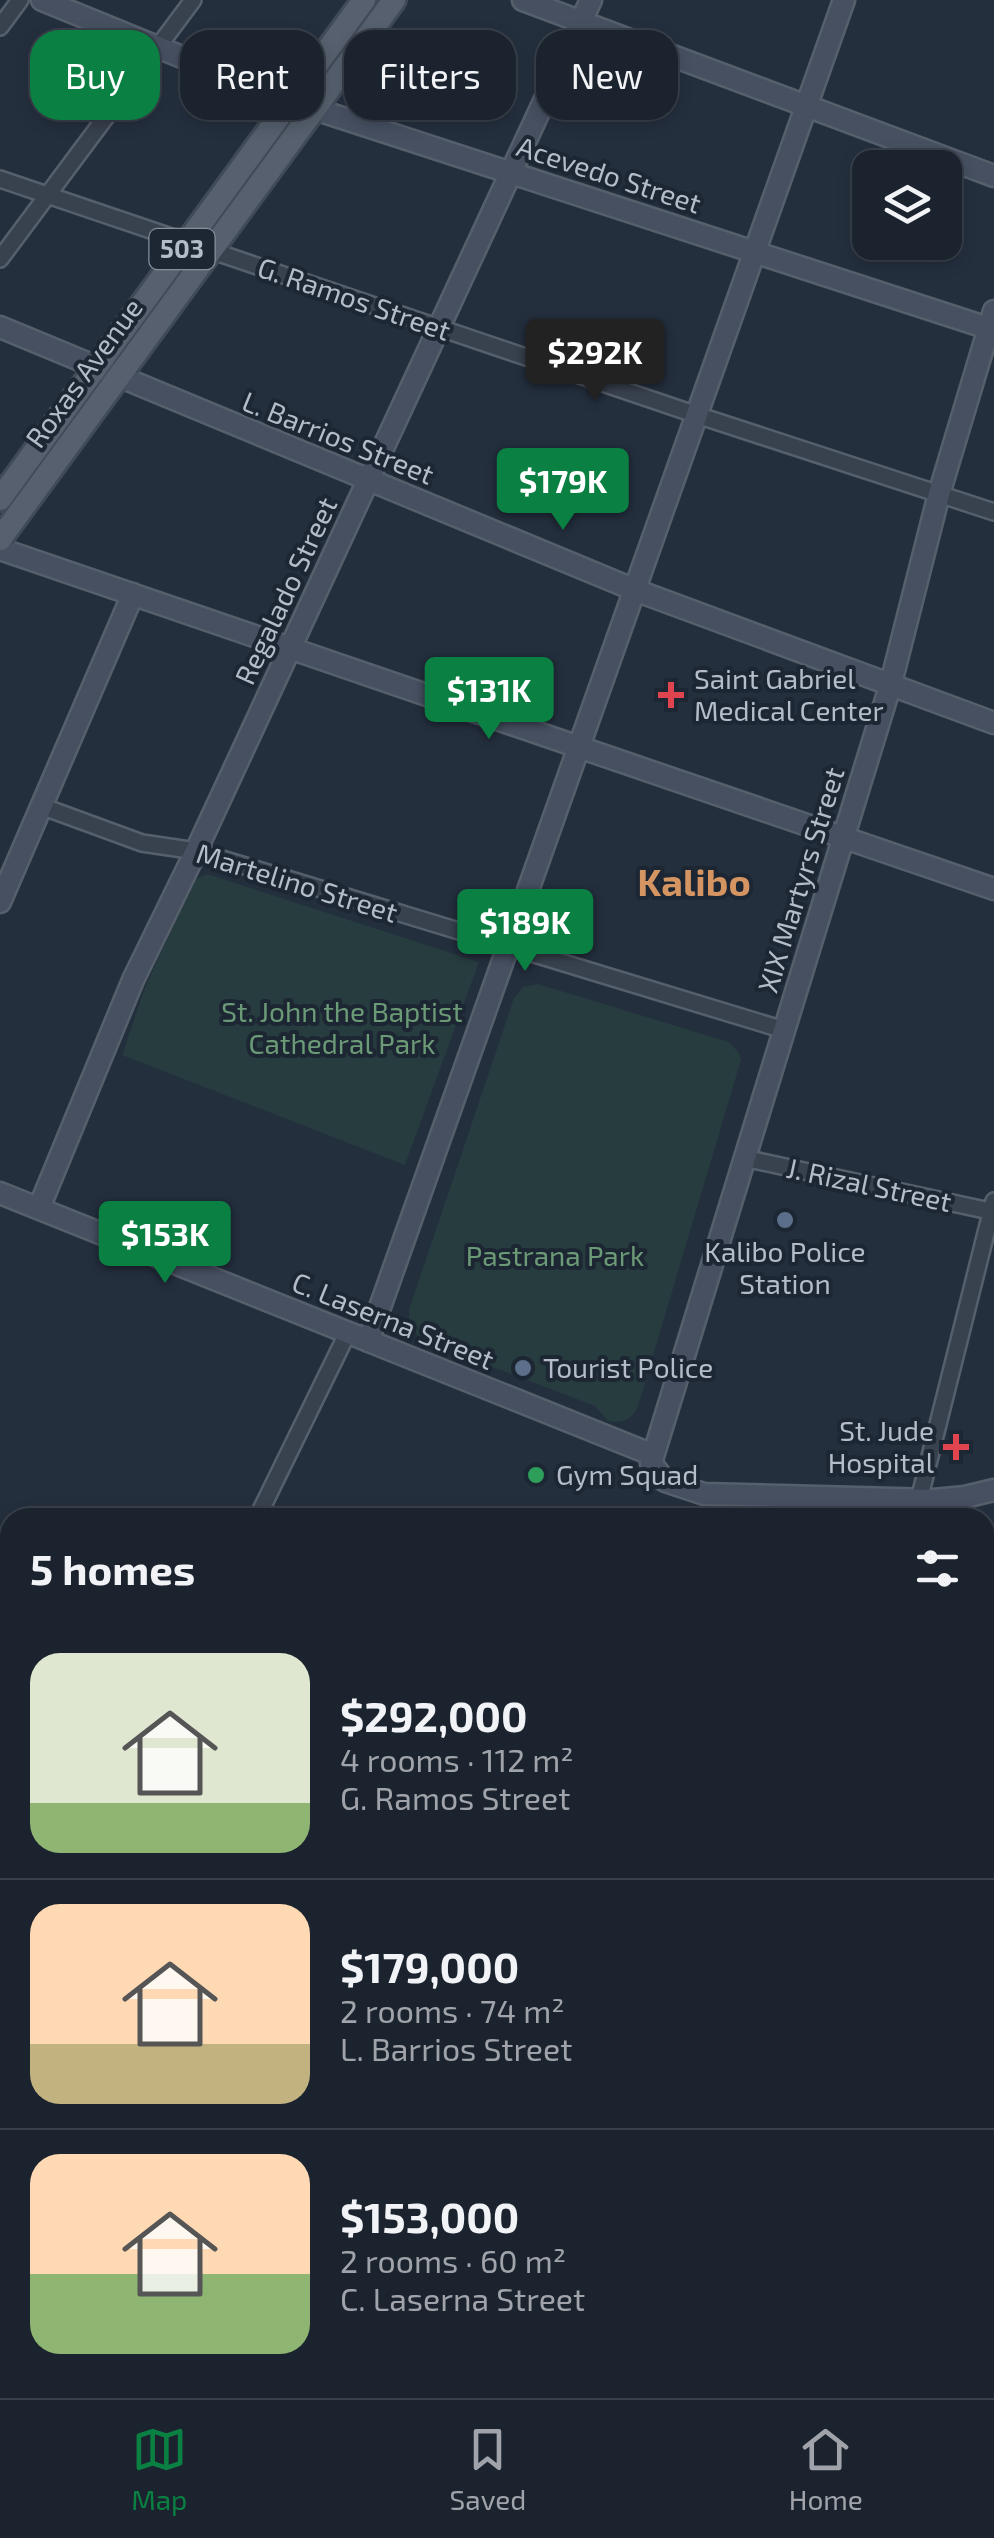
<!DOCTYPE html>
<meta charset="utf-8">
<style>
:root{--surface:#1b232e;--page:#242b36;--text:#f1f3f6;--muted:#a0a4aa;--line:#39404a;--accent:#0b8043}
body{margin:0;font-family:"Exo 2",sans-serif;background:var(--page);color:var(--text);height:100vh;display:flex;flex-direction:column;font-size:38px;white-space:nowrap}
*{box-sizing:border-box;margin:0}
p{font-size:32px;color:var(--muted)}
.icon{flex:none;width:55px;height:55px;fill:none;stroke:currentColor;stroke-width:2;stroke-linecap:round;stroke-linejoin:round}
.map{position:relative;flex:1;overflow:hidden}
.sheet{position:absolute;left:0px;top:1508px;width:995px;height:892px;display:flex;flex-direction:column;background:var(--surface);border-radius:30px 30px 0 0;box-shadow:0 5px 15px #0003,0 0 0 2px var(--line)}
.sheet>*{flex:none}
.guide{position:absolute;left:30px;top:30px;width:935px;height:90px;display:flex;gap:20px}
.tools{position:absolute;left:852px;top:150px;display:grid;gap:20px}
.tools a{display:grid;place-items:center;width:110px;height:110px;border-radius:20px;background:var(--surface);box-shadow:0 5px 15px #0003,0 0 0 2px var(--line);font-size:50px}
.price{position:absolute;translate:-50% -85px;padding:0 22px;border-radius:10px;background:var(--accent);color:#fff;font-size:32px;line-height:65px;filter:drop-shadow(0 2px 5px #0008)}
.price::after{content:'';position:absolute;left:50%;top:60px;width:30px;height:22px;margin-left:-15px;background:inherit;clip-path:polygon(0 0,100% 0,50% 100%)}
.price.active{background:#222;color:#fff}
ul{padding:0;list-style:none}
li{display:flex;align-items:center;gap:30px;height:250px;padding:0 30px}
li+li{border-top:2px solid var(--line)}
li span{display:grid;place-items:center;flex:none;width:280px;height:200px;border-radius:30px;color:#555}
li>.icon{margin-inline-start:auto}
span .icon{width:120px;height:120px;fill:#fffc;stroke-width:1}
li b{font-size:42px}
h2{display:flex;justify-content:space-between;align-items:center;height:120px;padding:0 30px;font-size:42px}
.chip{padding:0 35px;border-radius:30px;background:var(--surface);box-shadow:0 5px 15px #0003,0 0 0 2px var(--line);font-size:35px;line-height:90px}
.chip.active{background:var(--accent);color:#fff}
.menu{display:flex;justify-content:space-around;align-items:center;height:140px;border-top:2px solid var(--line);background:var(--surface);font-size:28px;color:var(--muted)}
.menu a{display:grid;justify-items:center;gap:5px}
.menu .active{color:var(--accent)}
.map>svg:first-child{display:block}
.green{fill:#263c3f}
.water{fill:#394c67}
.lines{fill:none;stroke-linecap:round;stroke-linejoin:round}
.street-casing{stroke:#565f6c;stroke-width:20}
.secondary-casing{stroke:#565f6c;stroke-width:25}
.primary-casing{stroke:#414a57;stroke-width:28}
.street{stroke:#38414e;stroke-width:15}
.secondary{stroke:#465061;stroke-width:20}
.primary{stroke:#56606e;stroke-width:22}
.health-dot{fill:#e0444e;stroke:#1d2633;stroke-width:4}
.service-dot{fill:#5c6f8a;stroke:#1d2633;stroke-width:4}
.leisure-dot{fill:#2e9e5b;stroke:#1d2633;stroke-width:4}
.labels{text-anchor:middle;stroke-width:8;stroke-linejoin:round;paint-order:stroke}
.shield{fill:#1d2633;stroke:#878f9c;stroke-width:2.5}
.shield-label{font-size:25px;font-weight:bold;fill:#b4bcc9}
.street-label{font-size:28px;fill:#b4bcc9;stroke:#1d2633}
.poi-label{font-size:28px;fill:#b4bcc9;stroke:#1d2633;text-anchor:start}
.park-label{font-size:28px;fill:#6b9a76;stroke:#1d2633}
.district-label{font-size:38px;font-weight:bold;fill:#d59563;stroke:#1d2633}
</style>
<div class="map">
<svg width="994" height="2398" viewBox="0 0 994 2398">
<rect width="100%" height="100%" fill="#242f3e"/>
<path class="green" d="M 207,874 L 479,962 L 405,1165 L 122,1055 L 144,990 L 194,880 Z
M 538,984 L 729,1042 L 739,1053 L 741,1060 L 638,1406 C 633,1419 622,1424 608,1421 L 595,1406 L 422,1340 L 409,1325 L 409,1310 L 514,998 L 523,987 Z"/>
<path class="water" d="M 994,1781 L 994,2143 L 985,2147 L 985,1784 Z
M 10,2089 L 10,2390 L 351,2390 L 343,2398 L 0,2398 L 0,2091 Z
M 985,2263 L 994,2263 L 994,2332 L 985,2333 Z
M 614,2390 L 818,2390 L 803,2398 L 583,2398 Z"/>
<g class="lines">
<defs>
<path id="street" d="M 0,27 L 20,0
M 0,179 L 697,415 L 994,512
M 0,259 L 193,0
M 41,806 L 142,843 L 196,851 L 784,1030
M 744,1158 L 994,1212
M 919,1500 L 994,1201
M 257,1518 L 348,1332
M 0,1620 L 10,1624
M 985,1749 L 994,1746
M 0,1848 L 10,1850
M 0,1967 L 10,1966"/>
<path id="secondary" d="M 42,0 L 290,101 L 994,330
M 523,0 L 994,176
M 994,311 L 939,494 L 891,683 L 651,1463 L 665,1481 L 704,1494 L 934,1500 L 965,1497 L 994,1490
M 0,327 L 635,590 L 994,723
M 0,549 L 994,889
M 0,902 L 133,594
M 0,1193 L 653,1455
M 39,1208 L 133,980 L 196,851 L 591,0
M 368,1341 L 844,0"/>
<path id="primary" d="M 0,499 L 364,0
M 0,539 L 394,0"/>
</defs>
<use href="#street" class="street-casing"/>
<use href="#secondary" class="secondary-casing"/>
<use href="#primary" class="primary-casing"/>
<use href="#street" class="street"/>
<use href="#secondary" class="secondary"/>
<use href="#primary" class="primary"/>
</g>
<g class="health-dot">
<path d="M666 680h10v10h10v10h-10v10h-10v-10h-10v-10h10z"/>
<path d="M951 1432h10v10h10v10h-10v10h-10v-10h-10v-10h10z"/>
</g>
<g class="service-dot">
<circle cx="785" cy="1220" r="10"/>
<circle cx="523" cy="1368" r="10"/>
</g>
<circle class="leisure-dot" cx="536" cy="1475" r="10"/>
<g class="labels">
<rect class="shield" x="149.5" y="229" width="65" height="40" rx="8"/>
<g class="shield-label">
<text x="182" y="258">503</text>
</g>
<g class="street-label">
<text transform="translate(609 175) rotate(18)" y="10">Acevedo Street</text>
<text transform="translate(354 299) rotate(19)" y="10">G. Ramos Street</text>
<text transform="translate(84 373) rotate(-54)" y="10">Roxas Avenue</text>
<text transform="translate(338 438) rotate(22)" y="10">L. Barrios Street</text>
<text transform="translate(286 591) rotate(-65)" y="10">Regalado Street</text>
<text transform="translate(801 880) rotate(-73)" y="10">XIX Martyrs Street</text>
<text transform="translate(297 883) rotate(17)" y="10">Martelino Street</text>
<text transform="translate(869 1185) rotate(12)" y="10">J. Rizal Street</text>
<text transform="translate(393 1321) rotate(22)" y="10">C. Laserna Street</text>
</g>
<g class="poi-label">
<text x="694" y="689">Saint Gabriel<tspan x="694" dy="32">Medical Center</tspan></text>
<text x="785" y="1262" text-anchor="middle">Kalibo Police<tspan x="785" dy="32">Station</tspan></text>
<text x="543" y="1378">Tourist Police</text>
<text x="934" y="1441" text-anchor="end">St. Jude<tspan x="934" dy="32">Hospital</tspan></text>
<text x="556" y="1485">Gym Squad</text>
</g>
<g class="park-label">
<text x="342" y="1022">St. John the Baptist<tspan x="342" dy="32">Cathedral Park</tspan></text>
<text x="555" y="1266">Pastrana Park</text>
</g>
<g class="district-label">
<text x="694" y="896">Kalibo</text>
</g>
</g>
</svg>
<div class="tools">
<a><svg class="icon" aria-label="layers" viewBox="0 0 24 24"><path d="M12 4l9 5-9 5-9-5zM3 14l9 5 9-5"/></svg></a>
</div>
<b class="price active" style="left:595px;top:404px">$292K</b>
<b class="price" style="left:563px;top:533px">$179K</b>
<b class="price" style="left:489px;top:742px">$131K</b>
<b class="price" style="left:525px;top:974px">$189K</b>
<b class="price" style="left:165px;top:1286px">$153K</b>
<div class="guide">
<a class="chip active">Buy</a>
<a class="chip">Rent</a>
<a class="chip">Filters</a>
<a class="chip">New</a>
</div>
<section class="sheet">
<h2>5 homes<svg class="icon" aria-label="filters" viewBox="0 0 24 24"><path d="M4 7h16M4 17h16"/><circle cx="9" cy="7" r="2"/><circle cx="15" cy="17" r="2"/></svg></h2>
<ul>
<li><span style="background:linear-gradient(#dfe7d0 75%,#8fb573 0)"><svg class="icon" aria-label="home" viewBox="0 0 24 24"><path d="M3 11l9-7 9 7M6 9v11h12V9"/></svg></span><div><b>$292,000</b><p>4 rooms · 112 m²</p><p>G. Ramos Street</p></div></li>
<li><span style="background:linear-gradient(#ffd9b3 70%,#c2b280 0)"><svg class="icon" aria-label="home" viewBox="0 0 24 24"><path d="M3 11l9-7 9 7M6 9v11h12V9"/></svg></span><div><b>$179,000</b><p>2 rooms · 74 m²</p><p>L. Barrios Street</p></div></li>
<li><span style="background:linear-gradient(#ffd9b3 60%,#8fb573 0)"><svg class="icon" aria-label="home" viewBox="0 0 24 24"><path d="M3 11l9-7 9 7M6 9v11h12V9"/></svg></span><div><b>$153,000</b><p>2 rooms · 60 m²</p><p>C. Laserna Street</p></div></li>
</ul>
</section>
</div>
<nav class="menu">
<a class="active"><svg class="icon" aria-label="map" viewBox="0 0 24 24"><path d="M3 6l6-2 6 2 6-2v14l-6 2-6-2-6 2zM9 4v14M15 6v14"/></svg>Map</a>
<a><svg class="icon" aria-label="saved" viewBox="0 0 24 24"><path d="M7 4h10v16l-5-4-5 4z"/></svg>Saved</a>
<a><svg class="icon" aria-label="home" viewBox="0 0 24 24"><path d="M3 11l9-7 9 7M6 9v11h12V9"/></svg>Home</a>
</nav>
